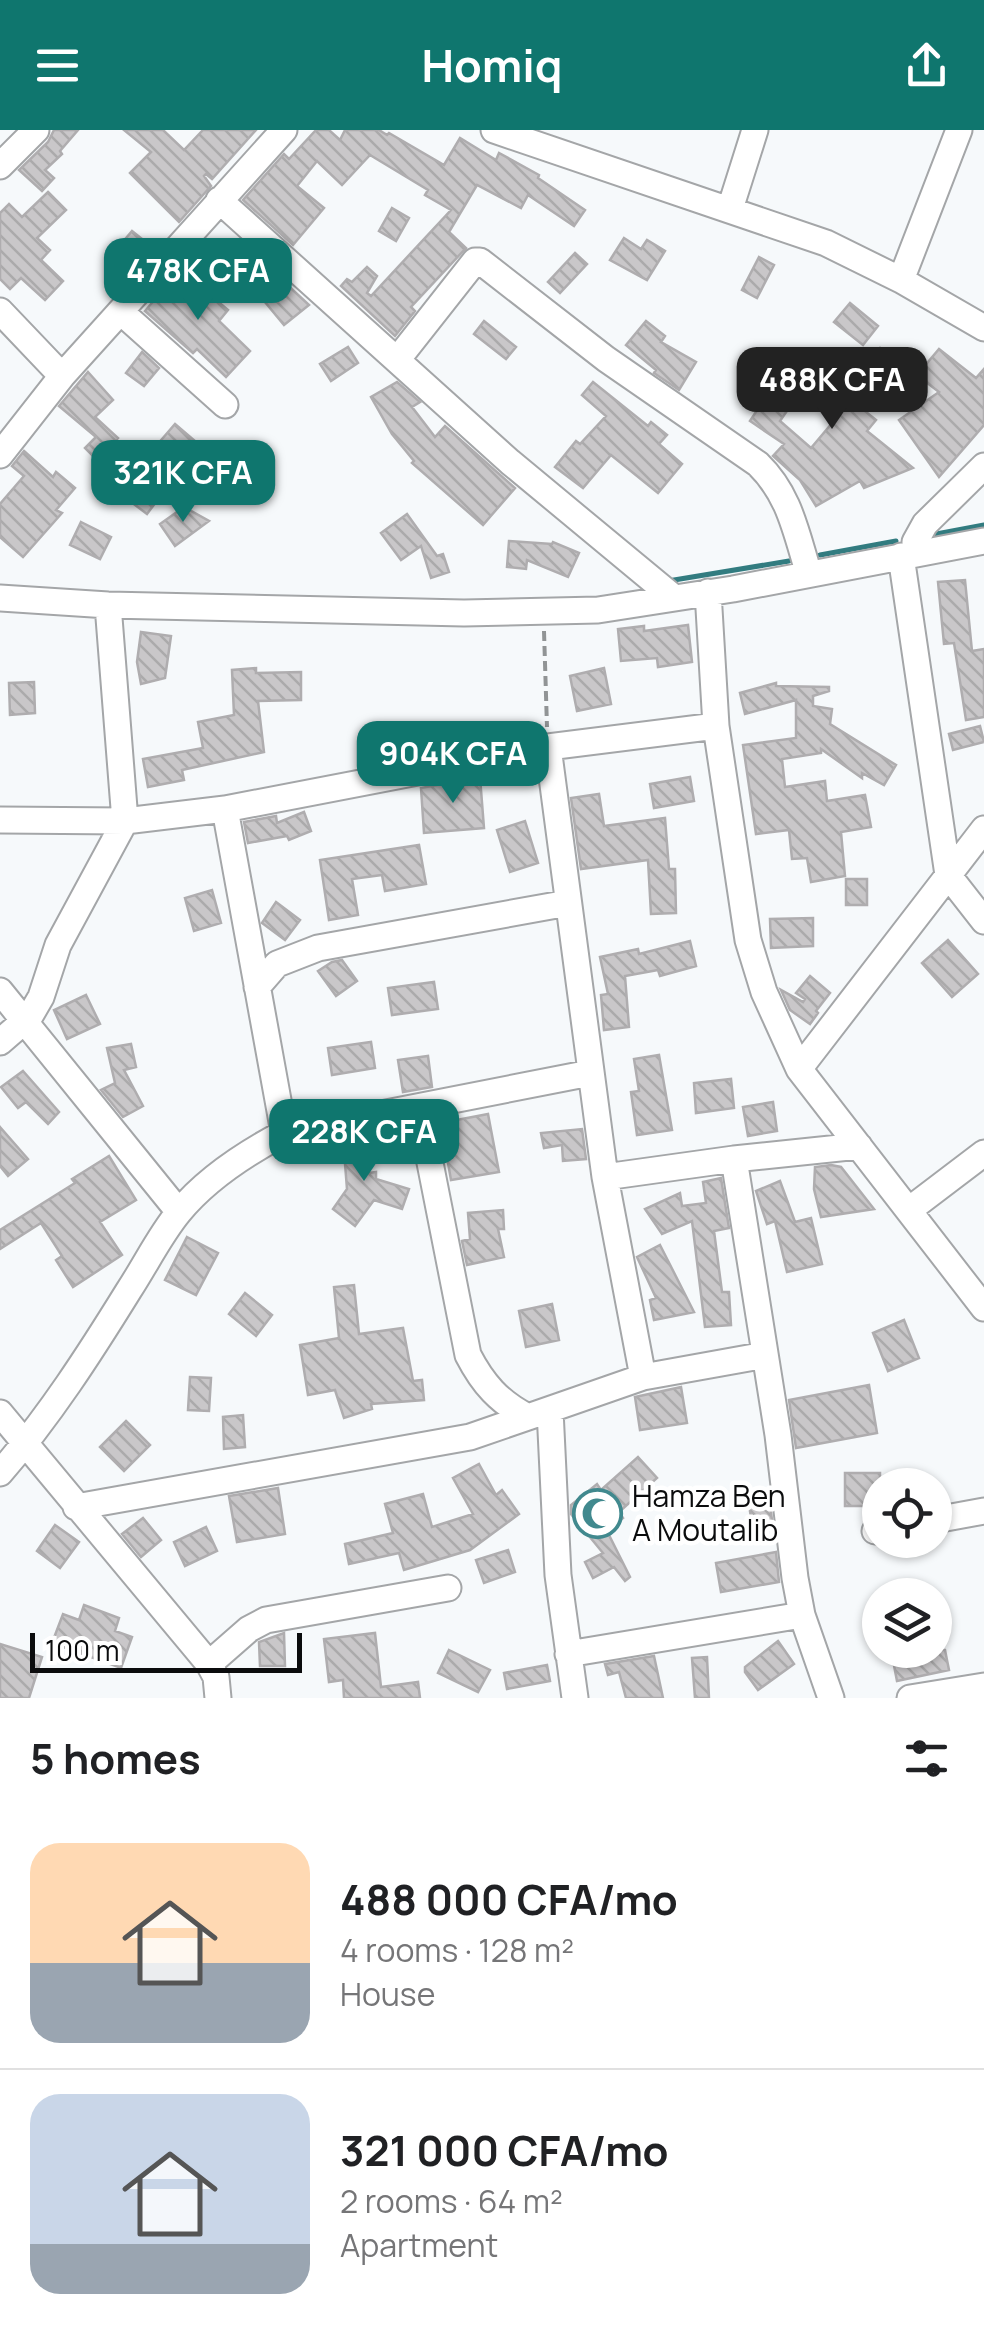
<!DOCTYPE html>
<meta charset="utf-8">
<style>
:root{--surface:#fff;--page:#f6f6f6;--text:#202124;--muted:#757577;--line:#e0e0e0;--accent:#0f766e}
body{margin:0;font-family:Manrope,sans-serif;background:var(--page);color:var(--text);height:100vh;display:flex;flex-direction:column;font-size:38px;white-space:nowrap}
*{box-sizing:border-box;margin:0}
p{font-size:32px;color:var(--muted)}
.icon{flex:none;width:55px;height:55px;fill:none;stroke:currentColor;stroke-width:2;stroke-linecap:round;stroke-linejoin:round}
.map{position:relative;height:1568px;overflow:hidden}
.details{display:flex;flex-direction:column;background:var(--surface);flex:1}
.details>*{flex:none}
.tools{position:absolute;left:862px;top:1338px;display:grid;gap:20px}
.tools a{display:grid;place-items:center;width:90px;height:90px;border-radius:50%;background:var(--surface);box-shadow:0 2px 8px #0004;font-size:50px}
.scale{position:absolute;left:30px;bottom:25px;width:272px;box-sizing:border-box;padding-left:10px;border:5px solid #0b0c0d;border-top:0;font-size:28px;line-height:35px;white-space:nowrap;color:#0b0c0d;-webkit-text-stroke:8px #fff;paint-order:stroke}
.price{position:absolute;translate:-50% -85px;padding:0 22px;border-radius:20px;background:var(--accent);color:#fff;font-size:32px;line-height:65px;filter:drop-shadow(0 2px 5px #0008)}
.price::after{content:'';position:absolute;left:50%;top:60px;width:30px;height:22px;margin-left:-15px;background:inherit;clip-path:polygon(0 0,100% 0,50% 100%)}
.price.selected{background:#222;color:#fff}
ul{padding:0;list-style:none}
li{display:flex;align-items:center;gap:30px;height:250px;padding:0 30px}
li+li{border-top:2px solid var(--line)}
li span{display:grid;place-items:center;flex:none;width:280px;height:200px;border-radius:30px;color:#555}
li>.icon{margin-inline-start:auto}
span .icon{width:120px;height:120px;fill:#fffc;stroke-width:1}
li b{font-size:42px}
h2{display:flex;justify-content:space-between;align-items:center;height:120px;padding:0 30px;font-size:42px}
header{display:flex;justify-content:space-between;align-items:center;height:130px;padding:0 30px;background:var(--accent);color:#fff;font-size:45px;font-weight:700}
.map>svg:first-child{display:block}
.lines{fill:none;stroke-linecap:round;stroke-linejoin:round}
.stream{stroke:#327c80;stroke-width:5}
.building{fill:url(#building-back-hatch);stroke:#afadaf;stroke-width:2.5}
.minor-casing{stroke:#a4a6a8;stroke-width:29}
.path{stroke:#919495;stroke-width:4;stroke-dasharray:10 5;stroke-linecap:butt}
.minor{stroke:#fff;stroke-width:25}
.labels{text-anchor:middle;stroke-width:9;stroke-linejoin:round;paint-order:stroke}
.poi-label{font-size:30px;fill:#0b0c0d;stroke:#fff;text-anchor:start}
</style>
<header><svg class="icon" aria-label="menu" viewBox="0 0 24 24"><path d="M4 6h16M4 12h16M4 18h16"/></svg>Homiq<svg class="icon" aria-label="share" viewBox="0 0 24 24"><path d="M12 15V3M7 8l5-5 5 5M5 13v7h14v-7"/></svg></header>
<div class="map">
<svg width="984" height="1568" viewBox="0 0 984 1568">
<defs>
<pattern id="building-back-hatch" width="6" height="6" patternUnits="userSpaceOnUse" patternTransform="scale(2.5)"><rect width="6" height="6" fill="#c9c7c9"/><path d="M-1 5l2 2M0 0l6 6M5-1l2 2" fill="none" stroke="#abaaab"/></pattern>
</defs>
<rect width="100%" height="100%" fill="#f6f9fb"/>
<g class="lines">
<path class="stream" d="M 931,405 L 984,395
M 820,425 L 896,411
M 668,451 L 789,431"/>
</g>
<path class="building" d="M 54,0 L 78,0 L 60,21 L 62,24 L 45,40 L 54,48 L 42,61 L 19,40 L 48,12 Z
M 124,0 L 163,0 L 184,20 L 203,0 L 256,0 L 212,49 L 206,44 L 204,46 L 211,56 L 179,92 L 130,43 L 151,22 Z
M 316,0 L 329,0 L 340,10 L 345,0 L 379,0 L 387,5 L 389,3 L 444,35 L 460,8 L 496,30 L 499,23 L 539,45 L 538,48 L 585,80 L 574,96 L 528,65 L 521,78 L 477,55 L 449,102 L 466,118 L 411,177 L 415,181 L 395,206 L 341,156 L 347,149 L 352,152 L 367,137 L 377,146 L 367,163 L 371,166 L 451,80 L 425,65 L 428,60 L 370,25 L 342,55 L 317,31 L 297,56 L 324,78 L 293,115 L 243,70 L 284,24 L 289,29 Z
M 48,62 L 66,80 L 37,108 L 50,120 L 41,130 L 63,151 L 45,170 L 21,148 L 10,159 L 0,149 L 0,83 L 9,74 L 22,87 Z
M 392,78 L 409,88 L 396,111 L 379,101 Z
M 132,101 L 152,117 L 131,142 L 111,126 Z
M 624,108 L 641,119 L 647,110 L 665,121 L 647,150 L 610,130 Z
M 243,114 L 309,175 L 284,195 L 227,126 Z
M 575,123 L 587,134 L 560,163 L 548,152 Z
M 759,127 L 774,135 L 757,168 L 742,160 Z
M 180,140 L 228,180 L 219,191 L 250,221 L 226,247 L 197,219 L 193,223 L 145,181 Z
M 850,173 L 878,196 L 863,215 L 834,192 Z
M 484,191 L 516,217 L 506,229 L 474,204 Z
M 646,191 L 665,206 L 661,212 L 696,232 L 679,260 L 654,243 L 656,240 L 626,215 Z
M 348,217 L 358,233 L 331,251 L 320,234 Z
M 880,218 L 906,243 L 866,282 L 876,290 L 867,301 L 913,338 L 864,358 L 860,351 L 816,376 L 800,350 L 773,326 L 784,314 L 750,291 L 771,259 L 751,247 L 764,224 L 800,244 L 782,274 L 789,278 L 780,291 L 811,318 L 865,254 L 855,244 Z
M 939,219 L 976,248 L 984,239 L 984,295 L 939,347 L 899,290 L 939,262 L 917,245 Z
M 142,222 L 159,238 L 144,256 L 126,243 Z
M 88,242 L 113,270 L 95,287 L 118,308 L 97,330 L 85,318 L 96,307 L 59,276 Z
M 397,252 L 420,272 L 412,277 L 435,307 L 445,296 L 515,358 L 483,395 L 412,333 L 414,331 L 392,304 L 371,267 Z
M 593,252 L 648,296 L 651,292 L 667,305 L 659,314 L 682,334 L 658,363 L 611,325 L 583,358 L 555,337 L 576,311 L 580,314 L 606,286 L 582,265 Z
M 175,294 L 203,318 L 185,340 L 156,316 Z
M 24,321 L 53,347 L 56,342 L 75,358 L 56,380 L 62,383 L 23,427 L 0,407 L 0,374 L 24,346 L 12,336 Z
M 245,324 L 258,342 L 241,355 L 227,337 Z
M 131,335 L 165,360 L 147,384 L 114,359 Z
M 184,377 L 209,391 L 175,416 L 160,394 Z
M 407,384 L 437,426 L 443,424 L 449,442 L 431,448 L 421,416 L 401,430 L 381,403 Z
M 81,392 L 111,407 L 100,429 L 70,415 Z
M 509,411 L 552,414 L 553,412 L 579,423 L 568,447 L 527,430 L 526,439 L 507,437 Z
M 965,450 L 972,521 L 984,519 L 984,587 L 966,590 L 954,513 L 944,514 L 938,452 Z
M 688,495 L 692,532 L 658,537 L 657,528 L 621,531 L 618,499 L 644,496 L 644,501 Z
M 141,502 L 171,506 L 165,548 L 141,554 L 137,532 Z
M 256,538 L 256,543 L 301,542 L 301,570 L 258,571 L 264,622 L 182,640 L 184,650 L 148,657 L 143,629 L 203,618 L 198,592 L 234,585 L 232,540 Z
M 604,538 L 611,574 L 577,581 L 570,546 Z
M 34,552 L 35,583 L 10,585 L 9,553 Z
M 776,553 L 776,556 L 829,557 L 829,561 L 813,566 L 813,576 L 832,579 L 830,594 L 896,635 L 884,655 L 862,643 L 862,648 L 821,619 L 821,623 L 782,629 L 785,657 L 825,651 L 827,671 L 865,665 L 871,697 L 841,702 L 845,746 L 811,752 L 807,728 L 792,729 L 789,700 L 756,704 L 743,615 L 796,608 L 796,570 L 745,584 L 740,563 Z
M 980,596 L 984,612 L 953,620 L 949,604 Z
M 480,647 L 484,698 L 424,703 L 421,658 Z
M 690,647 L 694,671 L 654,678 L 650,654 Z
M 599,664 L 604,696 L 665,688 L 669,739 L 675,739 L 676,783 L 651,784 L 648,730 L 581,739 L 571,668 Z
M 304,682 L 311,701 L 289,710 L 287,706 L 248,713 L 244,692 L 276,686 L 277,693 Z
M 525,691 L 538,733 L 510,742 L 497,700 Z
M 419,715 L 426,754 L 385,761 L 382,745 L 352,749 L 358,785 L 329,790 L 320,730 Z
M 846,749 L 867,749 L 867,775 L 846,775 Z
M 212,760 L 221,793 L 194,801 L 185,768 Z
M 276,772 L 300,790 L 285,810 L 262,793 Z
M 813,788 L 813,816 L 771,818 L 770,789 Z
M 948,810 L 978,844 L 952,867 L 922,833 Z
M 690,811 L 696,836 L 660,846 L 658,840 L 625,846 L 629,897 L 604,900 L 601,865 L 608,864 L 600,827 L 638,819 L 639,824 Z
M 342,830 L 357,851 L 336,866 L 318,841 L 332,832 Z
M 810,846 L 830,863 L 816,881 L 818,883 L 810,894 L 790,880 L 781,860 L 803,872 L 805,869 L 796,863 Z
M 434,852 L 438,879 L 392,885 L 388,858 Z
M 86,865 L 100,894 L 67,909 L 54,880 Z
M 371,912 L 375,938 L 332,945 L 328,918 Z
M 131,914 L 136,937 L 124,940 L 143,976 L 123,987 L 101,960 L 115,953 L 107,918 Z
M 659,925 L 672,1000 L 637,1005 L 631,962 L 639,961 L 634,929 Z
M 428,926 L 432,957 L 403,962 L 398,930 Z
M 23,941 L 59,982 L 48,994 L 26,972 L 18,978 L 1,957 Z
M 731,949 L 734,978 L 696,983 L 694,953 Z
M 773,972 L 777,1001 L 748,1006 L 743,977 Z
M 488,984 L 499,1042 L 451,1050 L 441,993 Z
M 0,997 L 28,1029 L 8,1046 L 0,1036 Z
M 582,999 L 586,1029 L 563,1031 L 562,1015 L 544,1018 L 541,1003 Z
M 366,1005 L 369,1043 L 376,1042 L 376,1049 L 409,1059 L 402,1079 L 374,1070 L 355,1096 L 333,1079 L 347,1059 L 343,1008 Z
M 109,1026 L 136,1070 L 100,1092 L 122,1125 L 73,1157 L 56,1130 L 62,1126 L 41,1093 L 0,1119 L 0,1100 L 75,1053 L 72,1049 Z
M 831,1035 L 841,1037 L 874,1079 L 821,1087 L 814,1059 L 815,1037 Z
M 721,1048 L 729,1098 L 714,1101 L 722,1162 L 729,1162 L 731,1195 L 705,1197 L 692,1091 L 662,1104 L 645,1079 L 680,1063 L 682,1076 L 706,1073 L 703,1052 Z
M 780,1051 L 795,1092 L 811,1088 L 822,1134 L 787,1142 L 775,1091 L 767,1094 L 756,1061 Z
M 503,1080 L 504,1099 L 498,1099 L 504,1127 L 467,1135 L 462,1111 L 470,1109 L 468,1083 Z
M 187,1107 L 218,1123 L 196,1165 L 165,1150 Z
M 660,1115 L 694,1182 L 654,1190 L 650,1170 L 656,1168 L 637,1127 Z
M 354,1155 L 359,1204 L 403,1198 L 413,1251 L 422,1250 L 424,1270 L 371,1274 L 372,1279 L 344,1288 L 335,1260 L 308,1265 L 300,1215 L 339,1208 L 334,1157 Z
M 245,1163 L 272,1185 L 256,1206 L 229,1184 Z
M 552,1174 L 559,1210 L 526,1217 L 519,1181 Z
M 904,1190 L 919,1228 L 888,1241 L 873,1203 Z
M 190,1247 L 211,1248 L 209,1281 L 188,1280 Z
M 869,1255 L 877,1303 L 796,1318 L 789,1270 Z
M 681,1257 L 687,1293 L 640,1300 L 635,1267 Z
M 243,1285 L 245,1317 L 224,1319 L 223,1287 Z
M 126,1291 L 150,1315 L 124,1341 L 100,1317 Z
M 638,1327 L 657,1348 L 619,1382 L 623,1388 L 607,1401 L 630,1447 L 625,1451 L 614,1437 L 593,1448 L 585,1432 L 603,1423 L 571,1384 L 571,1375 L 597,1354 L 601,1360 Z
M 479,1334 L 496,1365 L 502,1360 L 519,1384 L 470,1420 L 404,1440 L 399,1423 L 349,1434 L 345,1414 L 393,1403 L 385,1374 L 423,1364 L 432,1397 L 473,1384 L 453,1348 Z
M 845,1343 L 880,1343 L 880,1376 L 845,1376 Z
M 278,1358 L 285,1404 L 237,1412 L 229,1366 Z
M 768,1359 L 772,1390 L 752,1394 L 747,1362 Z
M 143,1388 L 161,1410 L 141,1427 L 122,1404 Z
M 55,1395 L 79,1412 L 60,1438 L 37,1421 Z
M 206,1397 L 217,1421 L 185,1436 L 174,1412 Z
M 508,1420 L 515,1442 L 484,1453 L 476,1430 Z
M 776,1422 L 779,1452 L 721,1462 L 716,1433 Z
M 84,1475 L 119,1488 L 115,1501 L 132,1507 L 121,1538 L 52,1513 L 63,1484 L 79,1490 Z
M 284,1503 L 285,1536 L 260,1536 L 259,1512 Z
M 375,1503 L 381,1557 L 418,1552 L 420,1568 L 344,1568 L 343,1550 L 329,1552 L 324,1509 Z
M 778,1511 L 794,1534 L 758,1560 L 745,1542 L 745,1537 Z
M 0,1514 L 42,1527 L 29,1568 L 0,1568 Z
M 449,1520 L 490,1540 L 478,1562 L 438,1543 Z
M 891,1520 L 945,1520 L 949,1540 L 897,1551 Z
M 654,1526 L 663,1568 L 626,1568 L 619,1542 L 608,1545 L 605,1534 Z
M 707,1527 L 709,1568 L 695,1568 L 692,1528 Z
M 547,1535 L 550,1551 L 507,1559 L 504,1543 Z"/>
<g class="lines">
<defs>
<path id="minor" d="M 494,0 L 826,113 L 901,150 L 984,198
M 0,36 L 36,0
M 219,70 L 510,332 L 673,467
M 730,79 L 755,0
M 901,150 L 959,0
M 0,181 L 62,246
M 121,182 L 225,275
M 397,230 L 475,131 L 480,131 L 606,229 L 758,334 C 790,365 796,403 809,444
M 0,325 L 62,246 L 284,0
M 917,423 L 915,412 L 925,394 L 984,336
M 901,426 L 948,745 L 984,791
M 708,462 L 716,596 L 748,810 L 764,862 L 799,939 L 984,1178
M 0,468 L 108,475 L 464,483 L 598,480 L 733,459 L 984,411
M 548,617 L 605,1047 L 643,1247
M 0,690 L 125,691 L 225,679
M 257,857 L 277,834 L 318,818 L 568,773
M 0,861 L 179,1082
M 0,912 L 30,886 L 41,867 L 58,815 L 125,691 L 108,475
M 799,939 L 984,699
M 419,977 L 468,1225 C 483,1254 499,1272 528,1287 L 643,1247 L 765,1225
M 284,1003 L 225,679 L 548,617 L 716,596
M 605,1047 L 734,1029
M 909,1080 L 984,1023
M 550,1280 L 558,1445 L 575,1568
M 0,1283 L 209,1534 L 216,1547 L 218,1568
M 0,1343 C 49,1287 90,1223 129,1160 C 146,1134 160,1105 179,1082 C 207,1048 246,1023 284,1003 L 590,943
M 76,1377 L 470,1307 L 528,1287
M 935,1390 L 984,1381
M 875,1401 L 880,1400
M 568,1524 L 802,1485
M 209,1534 L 249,1499 L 266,1490 L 448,1458
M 831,1568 L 802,1485 L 795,1448 L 778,1305 L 734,1029 L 859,1016
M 910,1568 L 984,1556"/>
</defs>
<use href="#minor" class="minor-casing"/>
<path class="path" d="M 544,501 L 547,597"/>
<use href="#minor" class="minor"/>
</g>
<defs>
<symbol id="mosque-ring" viewBox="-11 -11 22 22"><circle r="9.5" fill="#fff" stroke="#41898e" stroke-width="1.5"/><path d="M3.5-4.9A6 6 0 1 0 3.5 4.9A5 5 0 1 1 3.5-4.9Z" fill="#41898e"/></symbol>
</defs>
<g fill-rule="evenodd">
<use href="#mosque-ring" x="570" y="1356" width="55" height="55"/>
</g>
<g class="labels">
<g class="poi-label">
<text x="632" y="1377">Hamza Ben<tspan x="632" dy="34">A Moutalib</tspan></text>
</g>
</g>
</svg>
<div class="tools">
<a><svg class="icon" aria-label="locate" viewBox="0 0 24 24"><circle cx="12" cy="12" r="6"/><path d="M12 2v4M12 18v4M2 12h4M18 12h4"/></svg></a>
<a><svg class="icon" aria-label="layers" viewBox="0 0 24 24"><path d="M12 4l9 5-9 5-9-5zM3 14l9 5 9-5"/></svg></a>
</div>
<div class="scale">100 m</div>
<b class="price" style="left:198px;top:193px">478K CFA</b>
<b class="price selected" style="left:832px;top:302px">488K CFA</b>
<b class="price" style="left:183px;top:395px">321K CFA</b>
<b class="price" style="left:453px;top:676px">904K CFA</b>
<b class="price" style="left:364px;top:1054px">228K CFA</b>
</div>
<section class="details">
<h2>5 homes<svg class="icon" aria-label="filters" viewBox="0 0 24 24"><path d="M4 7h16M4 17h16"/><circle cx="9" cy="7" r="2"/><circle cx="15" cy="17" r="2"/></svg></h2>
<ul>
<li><span style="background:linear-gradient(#ffd9b3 60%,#9aa5b1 0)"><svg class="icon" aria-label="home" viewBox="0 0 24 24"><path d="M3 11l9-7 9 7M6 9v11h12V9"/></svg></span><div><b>488 000 CFA/mo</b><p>4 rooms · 128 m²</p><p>House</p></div></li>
<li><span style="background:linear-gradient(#c9d6e8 75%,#9aa5b1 0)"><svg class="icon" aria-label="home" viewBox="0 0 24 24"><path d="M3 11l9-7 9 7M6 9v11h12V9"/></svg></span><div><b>321 000 CFA/mo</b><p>2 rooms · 64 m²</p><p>Apartment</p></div></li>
</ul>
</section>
